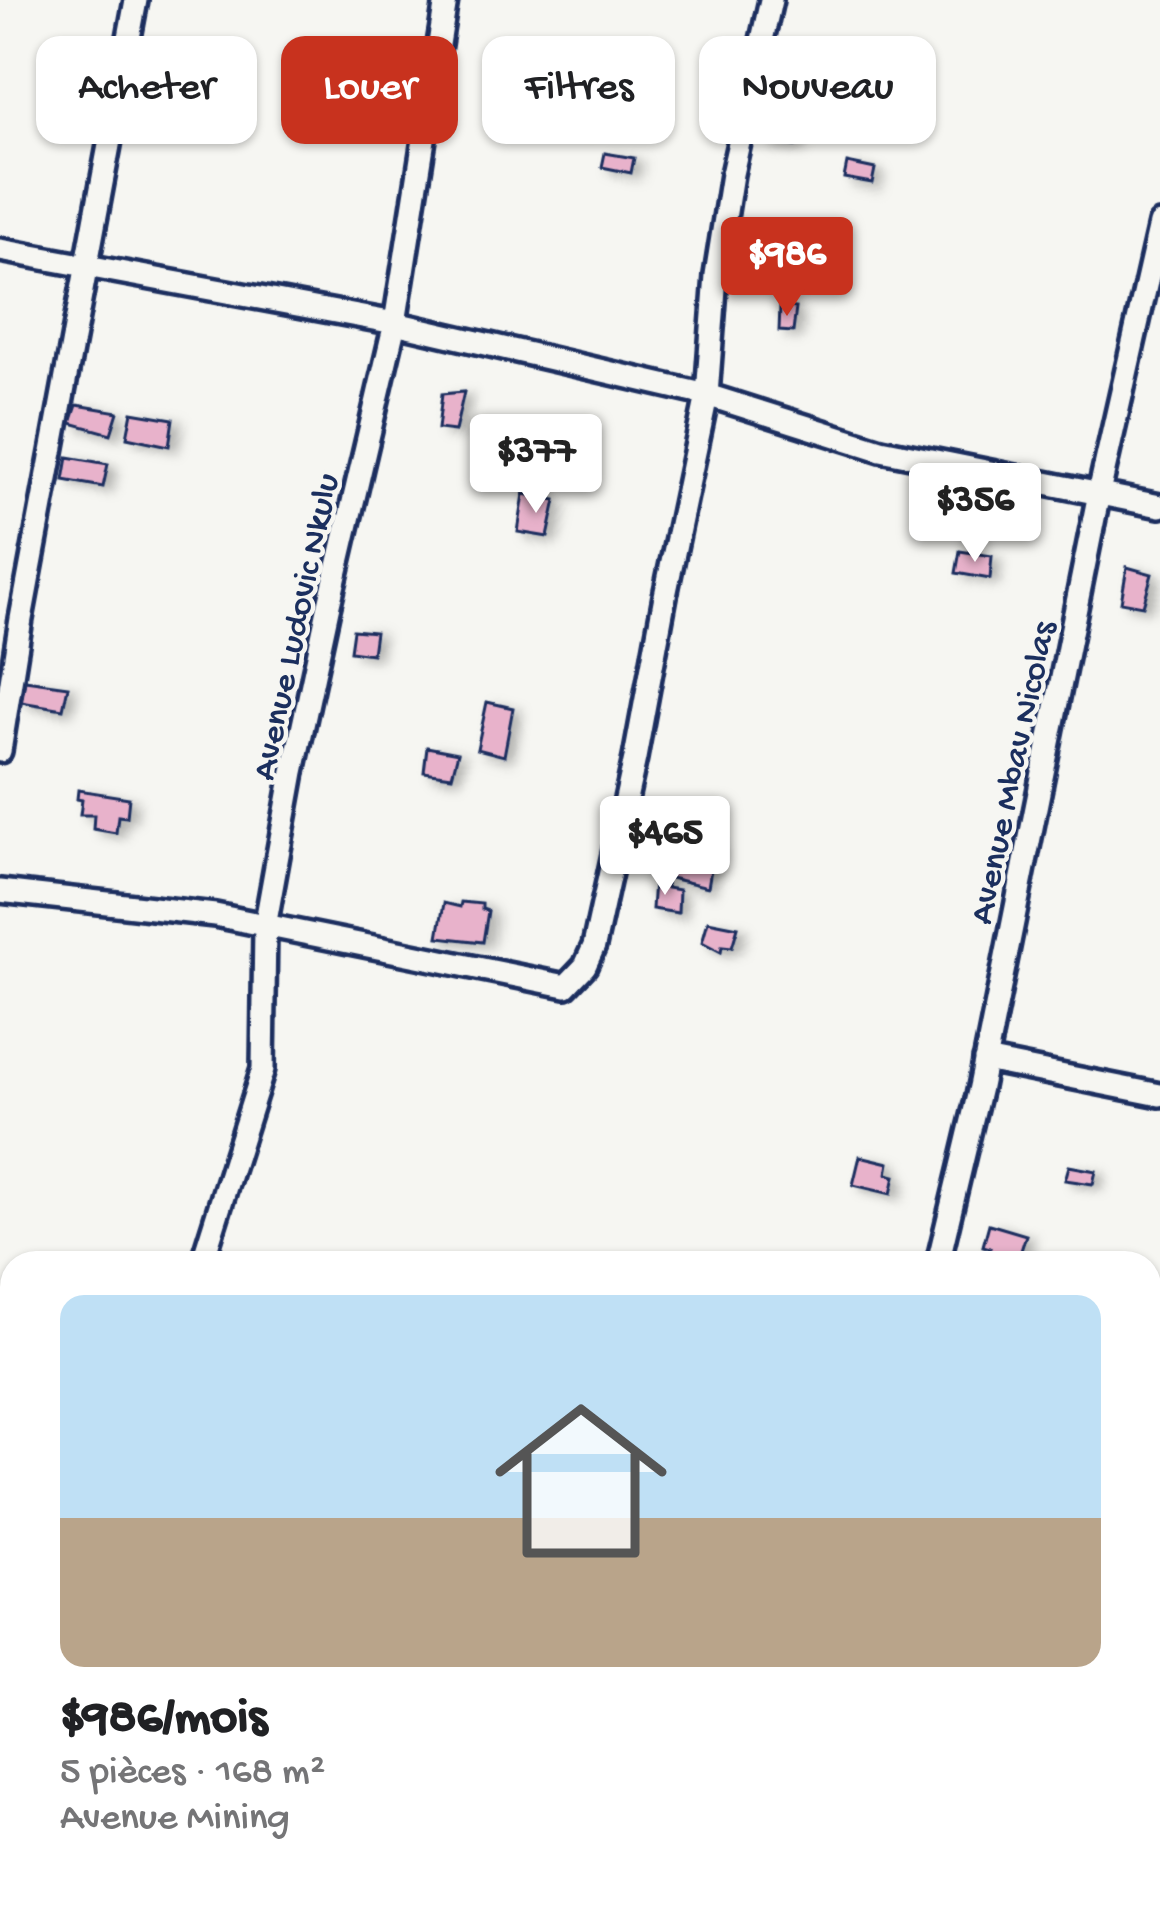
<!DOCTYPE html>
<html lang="fr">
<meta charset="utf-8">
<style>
:root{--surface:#fff;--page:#f6f6f6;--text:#202124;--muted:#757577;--line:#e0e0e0;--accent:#c8321e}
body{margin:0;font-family:"Gochi Hand",sans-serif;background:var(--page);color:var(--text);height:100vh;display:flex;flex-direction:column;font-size:45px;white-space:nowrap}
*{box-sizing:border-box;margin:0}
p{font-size:39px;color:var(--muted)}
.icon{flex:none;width:66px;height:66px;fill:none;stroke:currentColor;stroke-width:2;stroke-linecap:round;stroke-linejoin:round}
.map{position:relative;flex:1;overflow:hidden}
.sheet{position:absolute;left:0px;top:1251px;width:1161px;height:663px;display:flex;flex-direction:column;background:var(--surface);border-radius:36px 36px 0 0;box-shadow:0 3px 9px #0004}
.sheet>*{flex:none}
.top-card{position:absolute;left:36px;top:36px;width:1089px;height:108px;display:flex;gap:24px}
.price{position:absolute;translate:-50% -102px;padding:0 27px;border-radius:12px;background:#fff;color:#222;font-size:39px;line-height:78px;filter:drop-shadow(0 3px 6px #0008)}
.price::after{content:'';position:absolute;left:50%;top:72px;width:36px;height:27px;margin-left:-18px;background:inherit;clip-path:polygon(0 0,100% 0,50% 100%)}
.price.on{background:var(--accent);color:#fff}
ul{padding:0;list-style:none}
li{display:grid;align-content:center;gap:24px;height:636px;padding:0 60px}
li+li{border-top:3px solid var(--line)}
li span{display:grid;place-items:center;height:372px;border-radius:24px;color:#555}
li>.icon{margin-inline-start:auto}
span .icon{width:216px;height:216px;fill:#fffc;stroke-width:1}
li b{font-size:51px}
.pill{padding:0 42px;border-radius:24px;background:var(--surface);box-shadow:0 3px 9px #0004;font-size:42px;line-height:108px}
.pill.on{background:var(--accent);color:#fff}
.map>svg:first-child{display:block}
.building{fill:#e8b2cb;stroke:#1b2f5e;stroke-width:3;filter:url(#shadow)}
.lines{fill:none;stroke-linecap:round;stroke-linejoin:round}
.minor-casing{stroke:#1b2f5e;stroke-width:30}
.minor{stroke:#f6f6f2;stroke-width:21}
.labels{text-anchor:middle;stroke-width:9;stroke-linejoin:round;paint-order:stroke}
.street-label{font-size:36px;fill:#1b2f5e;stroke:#f6f6f2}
</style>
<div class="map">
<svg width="1160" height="1912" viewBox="0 0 1160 1912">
<defs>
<filter id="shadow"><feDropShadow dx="8" dy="4.5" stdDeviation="6" flood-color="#0004"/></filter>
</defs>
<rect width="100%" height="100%" fill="#f6f6f2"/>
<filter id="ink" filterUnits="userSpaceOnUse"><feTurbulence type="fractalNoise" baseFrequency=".00833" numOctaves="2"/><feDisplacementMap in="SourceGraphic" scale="24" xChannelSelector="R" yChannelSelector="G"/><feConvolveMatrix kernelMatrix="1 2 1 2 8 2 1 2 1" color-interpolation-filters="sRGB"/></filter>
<g filter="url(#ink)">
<path class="building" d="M 504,50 L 512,51 L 512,56 L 538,59 L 537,77 L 521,76 L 522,63 L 511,61 L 511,74 L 503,73 Z
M 570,103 L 586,103 L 582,128 L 568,126 Z
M 767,127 L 796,132 L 795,146 L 766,143 Z
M 605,153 L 634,158 L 631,173 L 602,167 Z
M 847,163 L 875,169 L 872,183 L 844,178 Z
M 780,306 L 796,308 L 793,332 L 779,331 Z
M 464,392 L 455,431 L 438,429 L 442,394 Z
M 77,405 L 118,412 L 111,434 L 71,423 Z
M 132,412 L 173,419 L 169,446 L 127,437 Z
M 68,457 L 108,464 L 103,487 L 64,480 Z
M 524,494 L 556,500 L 548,537 L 518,532 Z
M 960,551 L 992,556 L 990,579 L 956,573 Z
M 1127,567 L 1152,574 L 1143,606 L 1121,602 Z
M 353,630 L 375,632 L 372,654 L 350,651 Z
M 25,680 L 68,686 L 63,709 L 21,702 Z
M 487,702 L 513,708 L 504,756 L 477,749 Z
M 427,747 L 458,753 L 452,776 L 424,772 Z
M 78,790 L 129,798 L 127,817 L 118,816 L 116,833 L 93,829 L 94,815 L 80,815 L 82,800 L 77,799 Z
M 683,837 L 715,846 L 708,887 L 666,877 L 668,864 L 676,867 Z
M 654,881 L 666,882 L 667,888 L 679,890 L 678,913 L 652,909 Z
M 461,902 L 482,904 L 482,909 L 488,911 L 483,942 L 438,937 L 444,903 L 460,907 Z
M 708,921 L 738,927 L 732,947 L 722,946 L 721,952 L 702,942 Z
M 860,1156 L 889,1163 L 887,1174 L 895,1176 L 891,1194 L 853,1185 Z
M 1069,1166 L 1096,1171 L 1093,1184 L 1065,1180 Z
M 989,1224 L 1026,1235 L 1017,1263 L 987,1257 L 990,1248 L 983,1246 Z"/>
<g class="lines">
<defs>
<path id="minor" d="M 0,250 L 395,323 L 707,395 L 881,450 L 1160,506
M 0,751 L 21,619 L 136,0
M 0,891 L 215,915 L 566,986 L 585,966 L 594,946 L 635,758 L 665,596 L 707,395 L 716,275 L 732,174 L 771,0
M 985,1060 L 1160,1095
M 202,1263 L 263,1069 L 265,927 L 293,772 L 328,609 L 395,323 L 446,0
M 938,1263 L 980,1087 L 1099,493 L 1160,224
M 0,1465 L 12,1468
M 1149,1688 L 1160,1690
M 34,1912 L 35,1902
M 397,1912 L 399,1902
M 808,1912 L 810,1902
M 999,1912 L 1001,1902"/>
</defs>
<use href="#minor" class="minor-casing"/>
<use href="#minor" class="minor"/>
</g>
</g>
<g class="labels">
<g class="street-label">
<text transform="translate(292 626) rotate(-78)" y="13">Avenue Ludovic Nkulu</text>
<text transform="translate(1009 772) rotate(-78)" y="13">Avenue Mbav Nicolas</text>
</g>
</g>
</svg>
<b class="price on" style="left:787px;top:319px">$986</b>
<b class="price" style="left:536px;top:516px">$377</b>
<b class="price" style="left:975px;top:565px">$356</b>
<b class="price" style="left:665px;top:898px">$465</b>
<div class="top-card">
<a class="pill">Acheter</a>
<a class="pill on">Louer</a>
<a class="pill">Filtres</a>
<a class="pill">Nouveau</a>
</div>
<section class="sheet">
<ul>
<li><span style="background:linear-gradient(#bfe0f5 60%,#b9a48a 0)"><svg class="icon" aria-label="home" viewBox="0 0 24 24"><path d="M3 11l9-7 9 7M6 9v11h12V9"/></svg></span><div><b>$986/mois</b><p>5 pièces · 168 m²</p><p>Avenue Mining</p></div></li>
</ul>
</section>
</div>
